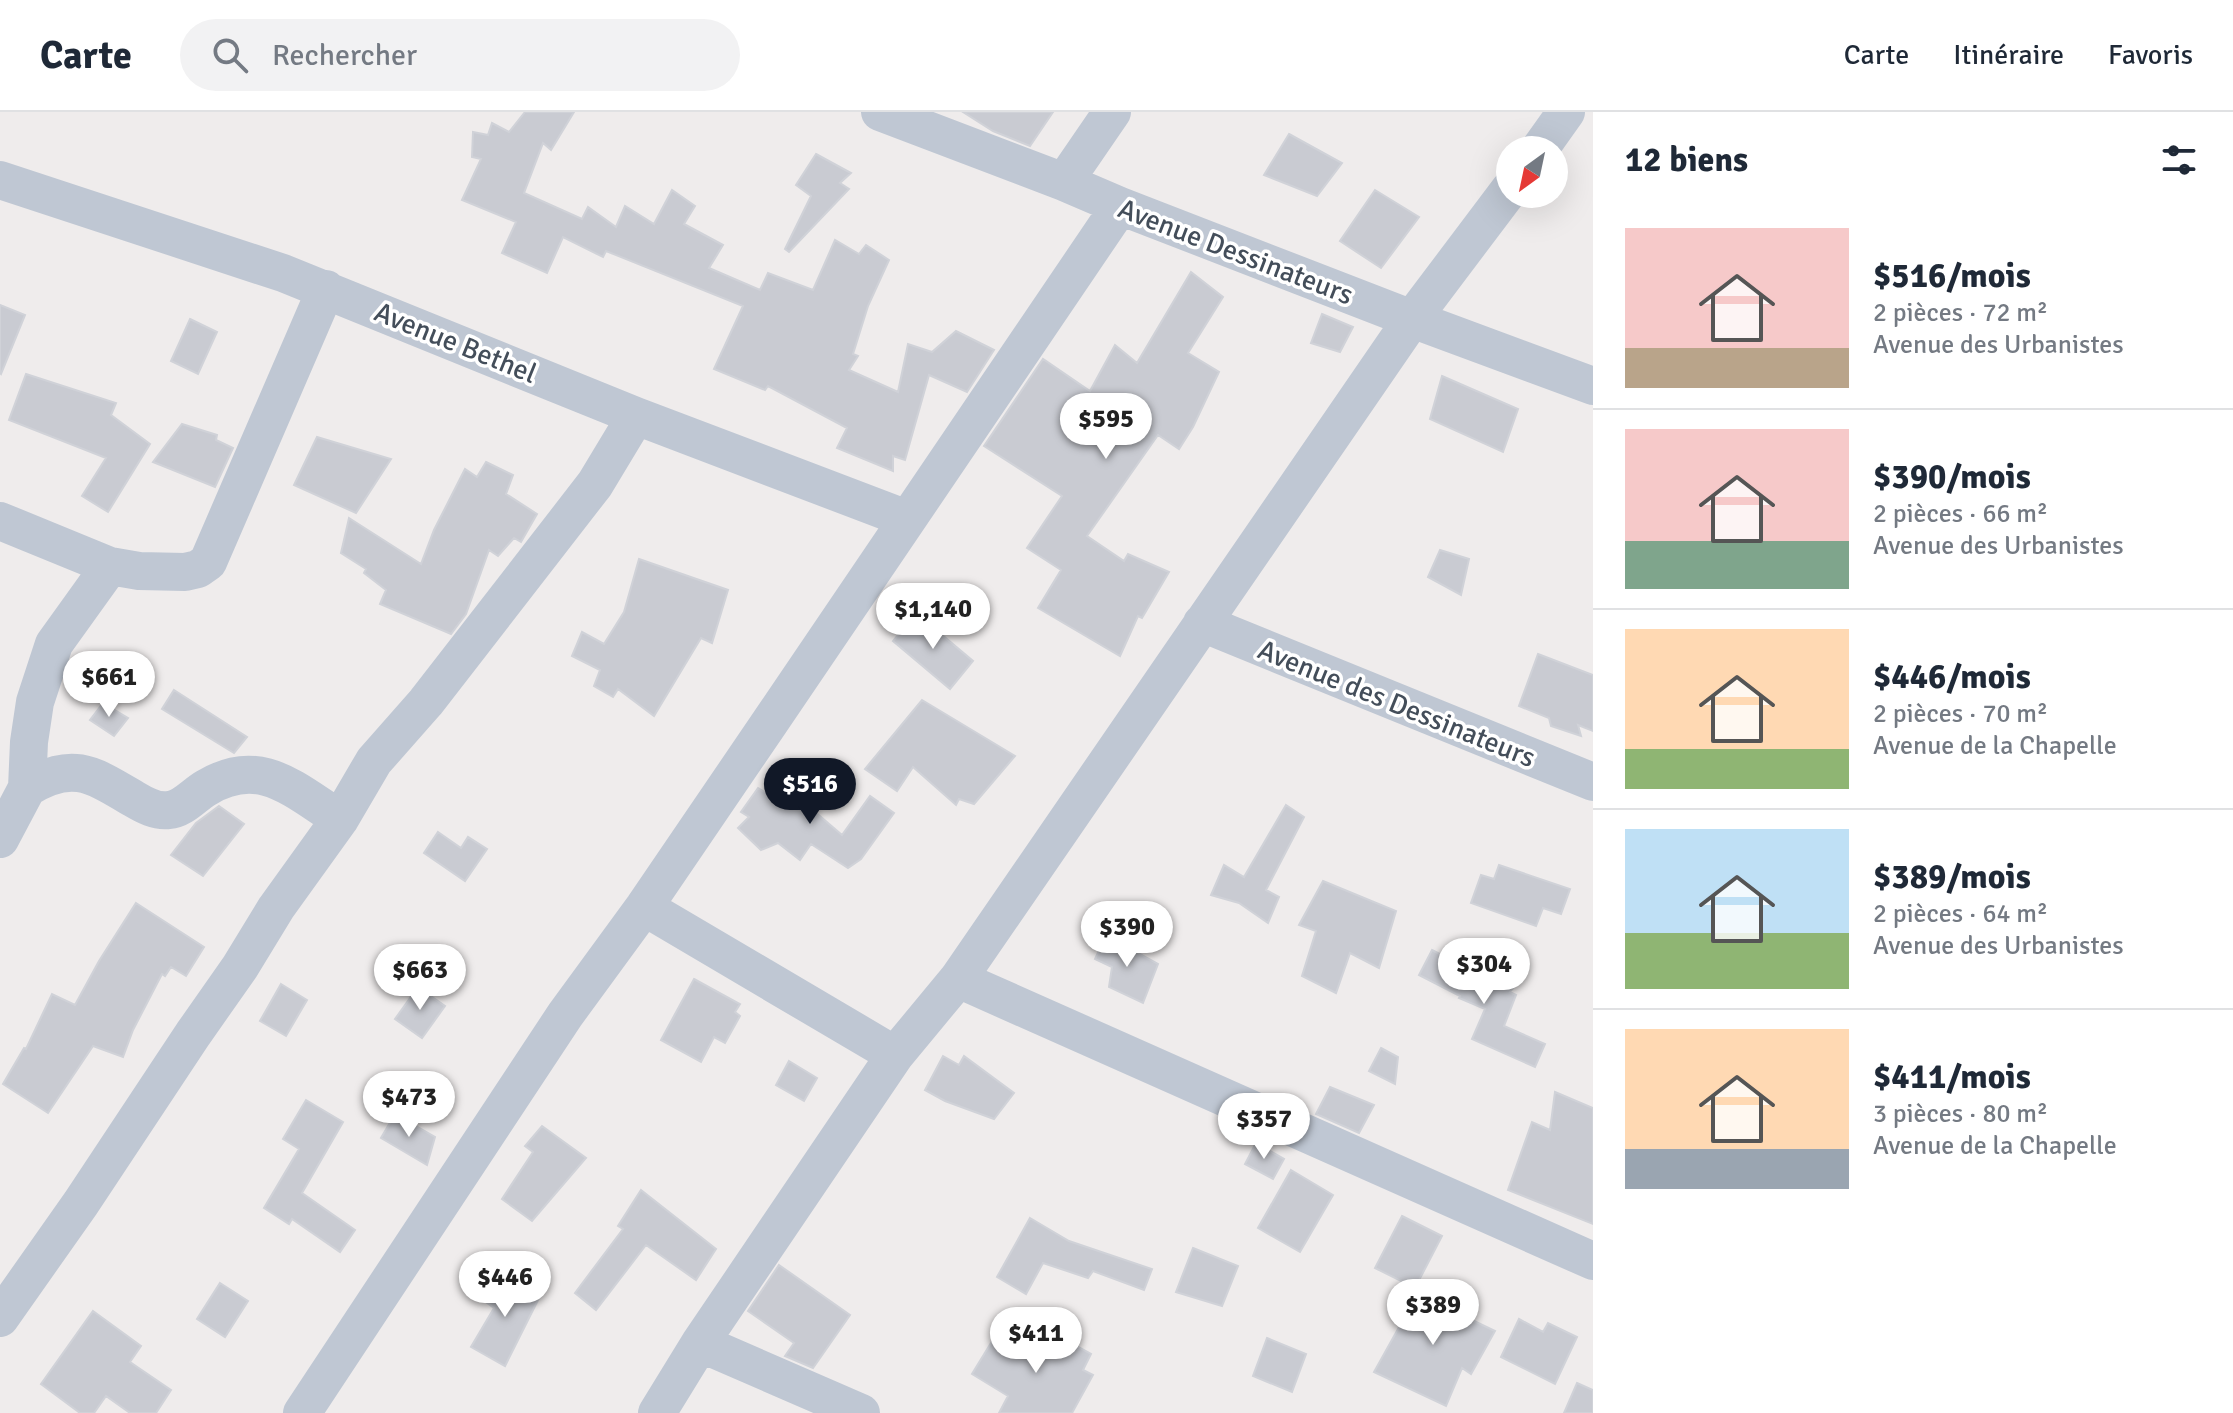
<!DOCTYPE html>
<html lang="fr">
<meta charset="utf-8">
<style>
:root{--surface:#fff;--page:#f2f2f3;--text:#1f2937;--muted:#747a83;--line:#e0e1e3;--accent:#111827}
body{margin:0;font-family:Signika,sans-serif;background:var(--page);color:var(--text);height:100vh;display:flex;flex-direction:column;font-size:30px;white-space:nowrap}
*{box-sizing:border-box;margin:0}
p{font-size:26px;color:var(--muted)}
.icon{flex:none;width:44px;height:44px;fill:none;stroke:currentColor;stroke-width:2;stroke-linecap:round;stroke-linejoin:round}
.map{position:relative;flex:1;overflow:hidden}
.drawer{display:flex;flex-direction:column;background:var(--surface);width:640px}
.drawer>*{flex:none}
.needle{width:52px;rotate:213deg}
.fabs{position:absolute;left:1496px;top:24px;display:grid;gap:16px}
.fabs a{display:grid;place-items:center;width:72px;height:72px;border-radius:50%;background:var(--surface);box-shadow:0 8px 32px #0002;font-size:40px}
.price{position:absolute;translate:-50% -68px;padding:0 18px;border-radius:28px;background:#fff;color:#222;font-size:26px;line-height:52px;filter:drop-shadow(0 2px 4px #0008)}
.price::after{content:'';position:absolute;left:50%;top:48px;width:24px;height:18px;margin-left:-12px;background:inherit;clip-path:polygon(0 0,100% 0,50% 100%)}
.price.active{background:var(--accent);color:#fff}
ul{padding:0;list-style:none}
li{display:flex;align-items:center;gap:24px;height:200px;padding:0 32px}
li+li{border-top:2px solid var(--line)}
li span{display:grid;place-items:center;flex:none;width:224px;height:160px;border-radius:0px;color:#555}
li>.icon{margin-inline-start:auto}
span .icon{width:96px;height:96px;fill:#fffc;stroke-width:1}
li b{font-size:34px}
h2{display:flex;justify-content:space-between;align-items:center;height:96px;padding:0 32px;font-size:34px}
header{display:flex;align-items:center;gap:48px;box-sizing:border-box;height:112px;padding:0 40px;background:var(--surface);border-bottom:2px solid var(--line)}
header strong{font-size:38px}
nav{display:flex;gap:44px;margin-inline-start:auto;font-size:28px}
.search{width:560px;height:72px;background:var(--page);display:flex;align-items:center;gap:20px;box-sizing:border-box;padding:0 28px;border-radius:44px;color:var(--muted);font-size:30px}
main{display:flex;flex:1;min-height:0}
.map>svg:first-child{display:block}
.building{fill:#c9cbd2;stroke:#d0d2d8;stroke-width:2}
.lines{fill:none;stroke-linecap:round;stroke-linejoin:round}
.minor{stroke:#bfc7d3;stroke-width:38}
.labels{text-anchor:middle;stroke-width:7;stroke-linejoin:round;paint-order:stroke}
.street-label{font-size:28px;fill:#444e5a;stroke:#fff}
</style>
<header>
<strong>Carte</strong>
<div class="search"><svg class="icon" aria-label="search" viewBox="0 0 24 24"><circle cx="10" cy="10" r="6"/><path d="M15 15l6 6"/></svg>Rechercher</div>
<nav><a>Carte</a><a>Itinéraire</a><a>Favoris</a></nav>
</header>
<main>
<div class="map">
<svg width="1593" height="1301" viewBox="0 0 1593 1301">
<rect width="100%" height="100%" fill="#efecec"/>
<path class="building" d="M 525,0 L 574,0 L 551,38 L 543,31 L 524,81 L 582,107 L 588,95 L 616,115 L 625,94 L 654,112 L 672,78 L 695,94 L 684,112 L 723,133 L 709,156 L 760,178 L 768,161 L 813,178 L 835,128 L 859,142 L 866,133 L 889,148 L 868,194 L 853,242 L 858,244 L 849,258 L 898,280 L 908,232 L 932,240 L 956,219 L 994,238 L 967,280 L 929,263 L 905,348 L 893,344 L 893,359 L 837,336 L 847,316 L 768,274 L 765,278 L 714,257 L 743,194 L 606,139 L 603,145 L 563,125 L 547,161 L 502,141 L 516,110 L 462,88 L 481,47 L 472,45 L 473,20 L 488,23 L 492,11 L 509,20 Z
M 963,0 L 1053,0 L 1030,34 L 993,19 Z
M 1289,22 L 1342,51 L 1317,84 L 1264,63 Z
M 816,42 L 851,61 L 840,71 L 849,77 L 789,140 L 785,137 L 811,84 L 796,73 Z
M 1375,78 L 1419,105 L 1381,156 L 1340,129 Z
M 1191,160 L 1223,185 L 1188,241 L 1219,260 L 1193,315 L 1179,337 L 1158,323 L 1087,424 L 1124,449 L 1128,442 L 1169,460 L 1142,506 L 1138,504 L 1120,544 L 1038,496 L 1061,458 L 1027,436 L 1062,384 L 984,334 L 1043,247 L 1090,279 L 1115,233 L 1137,251 Z
M 0,193 L 25,203 L 1,262 L 0,261 Z
M 1322,202 L 1353,215 L 1340,240 L 1311,231 Z
M 190,207 L 217,220 L 198,262 L 171,249 Z
M 26,262 L 116,291 L 111,303 L 150,332 L 108,400 L 82,384 L 106,346 L 9,308 Z
M 1442,264 L 1518,297 L 1503,340 L 1430,307 Z
M 182,312 L 217,323 L 216,328 L 233,336 L 215,375 L 153,350 Z
M 317,325 L 391,347 L 356,401 L 294,373 Z
M 486,350 L 513,363 L 506,382 L 537,402 L 521,430 L 514,426 L 498,444 L 489,438 L 466,502 L 451,522 L 380,492 L 386,478 L 364,461 L 366,457 L 341,441 L 349,406 L 421,452 L 434,418 L 465,357 L 477,365 Z
M 1440,438 L 1469,447 L 1461,483 L 1428,465 Z
M 639,447 L 728,478 L 712,531 L 701,526 L 654,604 L 618,577 L 613,585 L 594,574 L 600,558 L 572,544 L 582,520 L 604,532 L 624,500 Z
M 916,501 L 973,549 L 950,577 L 893,529 Z
M 1538,542 L 1593,563 L 1593,619 L 1578,613 L 1581,624 L 1551,614 L 1549,606 L 1519,594 Z
M 174,578 L 247,625 L 234,641 L 162,597 Z
M 922,588 L 1015,644 L 974,692 L 959,687 L 956,693 L 913,655 L 897,679 L 865,657 Z
M 103,591 L 128,606 L 114,624 L 90,608 Z
M 779,669 L 842,723 L 870,684 L 894,701 L 861,747 L 848,756 L 811,732 L 800,748 L 778,731 L 761,738 L 738,716 L 749,705 L 741,700 L 758,676 L 766,681 Z
M 1286,693 L 1304,705 L 1266,778 L 1279,785 L 1268,811 L 1239,791 L 1211,783 L 1224,753 L 1244,765 Z
M 219,694 L 244,712 L 203,764 L 171,743 L 196,711 Z
M 438,720 L 461,736 L 468,725 L 487,737 L 465,769 L 424,741 Z
M 1499,753 L 1570,777 L 1561,802 L 1543,796 L 1536,814 L 1471,791 L 1481,763 L 1494,767 Z
M 1323,769 L 1396,799 L 1379,856 L 1350,841 L 1336,881 L 1302,864 L 1316,819 L 1299,813 Z
M 136,791 L 204,835 L 186,864 L 171,855 L 165,864 L 162,862 L 133,918 L 123,945 L 93,934 L 48,1001 L 3,972 L 24,936 L 26,937 L 52,882 L 75,893 L 99,849 Z
M 1106,823 L 1158,852 L 1143,891 L 1109,875 L 1112,855 L 1095,847 Z
M 1432,838 L 1459,852 L 1514,875 L 1510,880 L 1516,883 L 1504,914 L 1545,932 L 1535,955 L 1472,927 L 1485,897 L 1459,886 L 1460,884 L 1419,863 Z
M 694,867 L 740,892 L 735,900 L 740,904 L 725,931 L 714,925 L 701,950 L 661,928 Z
M 281,872 L 307,888 L 286,924 L 260,909 Z
M 418,875 L 445,894 L 422,926 L 395,907 Z
M 1381,936 L 1398,945 L 1395,972 L 1369,959 Z
M 943,944 L 959,953 L 964,944 L 1014,981 L 994,1007 L 945,989 L 925,978 Z
M 789,949 L 817,966 L 804,989 L 776,973 Z
M 1330,975 L 1374,993 L 1359,1021 L 1316,1002 Z
M 1555,980 L 1593,996 L 1593,1112 L 1508,1078 L 1532,1010 L 1550,1018 Z
M 306,988 L 343,1010 L 302,1081 L 355,1118 L 340,1140 L 292,1107 L 289,1112 L 264,1096 L 299,1037 L 283,1027 Z
M 395,1002 L 435,1025 L 427,1053 L 381,1026 Z
M 542,1014 L 586,1046 L 532,1109 L 502,1087 L 533,1040 L 525,1034 Z
M 1256,1031 L 1284,1047 L 1273,1067 L 1245,1052 Z
M 1291,1058 L 1333,1083 L 1300,1140 L 1258,1116 Z
M 641,1078 L 716,1137 L 696,1168 L 646,1133 L 596,1198 L 575,1181 L 623,1117 L 618,1114 Z
M 1402,1104 L 1442,1124 L 1415,1176 L 1375,1156 Z
M 1030,1106 L 1069,1129 L 1152,1157 L 1144,1178 L 1093,1159 L 1088,1166 L 1043,1151 L 1026,1182 L 997,1165 Z
M 1193,1136 L 1238,1154 L 1222,1194 L 1176,1180 Z
M 779,1153 L 850,1203 L 813,1256 L 785,1244 L 794,1231 L 748,1199 Z
M 495,1159 L 539,1186 L 505,1254 L 471,1235 L 494,1196 L 486,1190 Z
M 220,1171 L 248,1189 L 225,1225 L 197,1207 Z
M 1423,1172 L 1452,1188 L 1447,1196 L 1495,1219 L 1471,1262 L 1462,1256 L 1446,1294 L 1374,1260 Z
M 93,1199 L 141,1234 L 130,1250 L 171,1278 L 156,1301 L 130,1301 L 106,1284 L 94,1301 L 80,1301 L 41,1272 Z
M 1519,1207 L 1543,1220 L 1548,1211 L 1577,1225 L 1555,1272 L 1501,1245 Z
M 1046,1217 L 1091,1242 L 1083,1258 L 1093,1263 L 1072,1301 L 999,1301 L 1008,1284 L 972,1262 L 997,1221 L 1032,1242 Z
M 1267,1226 L 1306,1242 L 1292,1280 L 1253,1264 Z
M 1577,1271 L 1593,1278 L 1593,1301 L 1564,1301 Z"/>
<g class="lines">
<path class="minor" d="M 880,0 L 1064,70 L 1120,94 L 1412,207 L 1593,274
M 1539,38 L 1566,0
M 0,68 L 283,161 L 636,304 L 907,407
M 1064,70 L 1112,0
M 0,409 L 110,454 L 139,459 L 185,460 L 198,457 L 208,450 L 326,177
M 1202,511 L 1593,670
M 27,676 C 72,648 92,662 134,687 C 144,693 157,700 169,698 C 183,697 194,683 206,676 C 260,643 294,678 340,707
M 0,727 L 27,676 L 29,630 L 35,590 L 54,532 L 110,454
M 644,795 L 895,943
M 958,867 L 1593,1149
M 0,1206 L 81,1091 L 193,922 L 240,855 L 276,796 L 340,707 L 374,649 L 426,590 L 595,372 L 636,304
M 700,1231 L 861,1301
M 302,1301 L 565,903 L 644,795 L 770,610 L 1120,94
M 657,1301 L 700,1231 L 895,943 L 958,867 L 1412,207 L 1510,77"/>
</g>
<g class="labels">
<g class="street-label">
<text transform="translate(1236 139) rotate(21)" y="10">Avenue Dessinateurs</text>
<text transform="translate(456 230) rotate(22)" y="10">Avenue Bethel</text>
<text transform="translate(1397 591) rotate(22)" y="10">Avenue des Dessinateurs</text>
</g>
</g>
</svg>
<div class="fabs">
<a><svg class="needle" viewBox="-14 -14 28 28"><path d="M0-13l5 13h-10z" fill="#e53935"/><path d="M0 13l5-13h-10z" fill="#747a83"/></svg></a>
</div>
<b class="price" style="left:1106px;top:349px">$595</b>
<b class="price" style="left:933px;top:539px">$1,140</b>
<b class="price" style="left:109px;top:607px">$661</b>
<b class="price active" style="left:810px;top:714px">$516</b>
<b class="price" style="left:1127px;top:857px">$390</b>
<b class="price" style="left:1484px;top:894px">$304</b>
<b class="price" style="left:420px;top:900px">$663</b>
<b class="price" style="left:409px;top:1027px">$473</b>
<b class="price" style="left:1264px;top:1049px">$357</b>
<b class="price" style="left:505px;top:1207px">$446</b>
<b class="price" style="left:1433px;top:1235px">$389</b>
<b class="price" style="left:1036px;top:1263px">$411</b>
</div>
<section class="drawer">
<h2>12 biens<svg class="icon" aria-label="filters" viewBox="0 0 24 24"><path d="M4 7h16M4 17h16"/><circle cx="9" cy="7" r="2"/><circle cx="15" cy="17" r="2"/></svg></h2>
<ul>
<li><span style="background:linear-gradient(#f6c9c9 75%,#b9a48a 0)"><svg class="icon" aria-label="home" viewBox="0 0 24 24"><path d="M3 11l9-7 9 7M6 9v11h12V9"/></svg></span><div><b>$516/mois</b><p>2 pièces · 72 m²</p><p>Avenue des Urbanistes</p></div></li>
<li><span style="background:linear-gradient(#f6c9c9 70%,#7fa58c 0)"><svg class="icon" aria-label="home" viewBox="0 0 24 24"><path d="M3 11l9-7 9 7M6 9v11h12V9"/></svg></span><div><b>$390/mois</b><p>2 pièces · 66 m²</p><p>Avenue des Urbanistes</p></div></li>
<li><span style="background:linear-gradient(#ffd9b3 75%,#8fb573 0)"><svg class="icon" aria-label="home" viewBox="0 0 24 24"><path d="M3 11l9-7 9 7M6 9v11h12V9"/></svg></span><div><b>$446/mois</b><p>2 pièces · 70 m²</p><p>Avenue de la Chapelle</p></div></li>
<li><span style="background:linear-gradient(#bfe0f5 65%,#8fb573 0)"><svg class="icon" aria-label="home" viewBox="0 0 24 24"><path d="M3 11l9-7 9 7M6 9v11h12V9"/></svg></span><div><b>$389/mois</b><p>2 pièces · 64 m²</p><p>Avenue des Urbanistes</p></div></li>
<li><span style="background:linear-gradient(#ffd9b3 75%,#9aa5b1 0)"><svg class="icon" aria-label="home" viewBox="0 0 24 24"><path d="M3 11l9-7 9 7M6 9v11h12V9"/></svg></span><div><b>$411/mois</b><p>3 pièces · 80 m²</p><p>Avenue de la Chapelle</p></div></li>
</ul>
</section>
</main>
